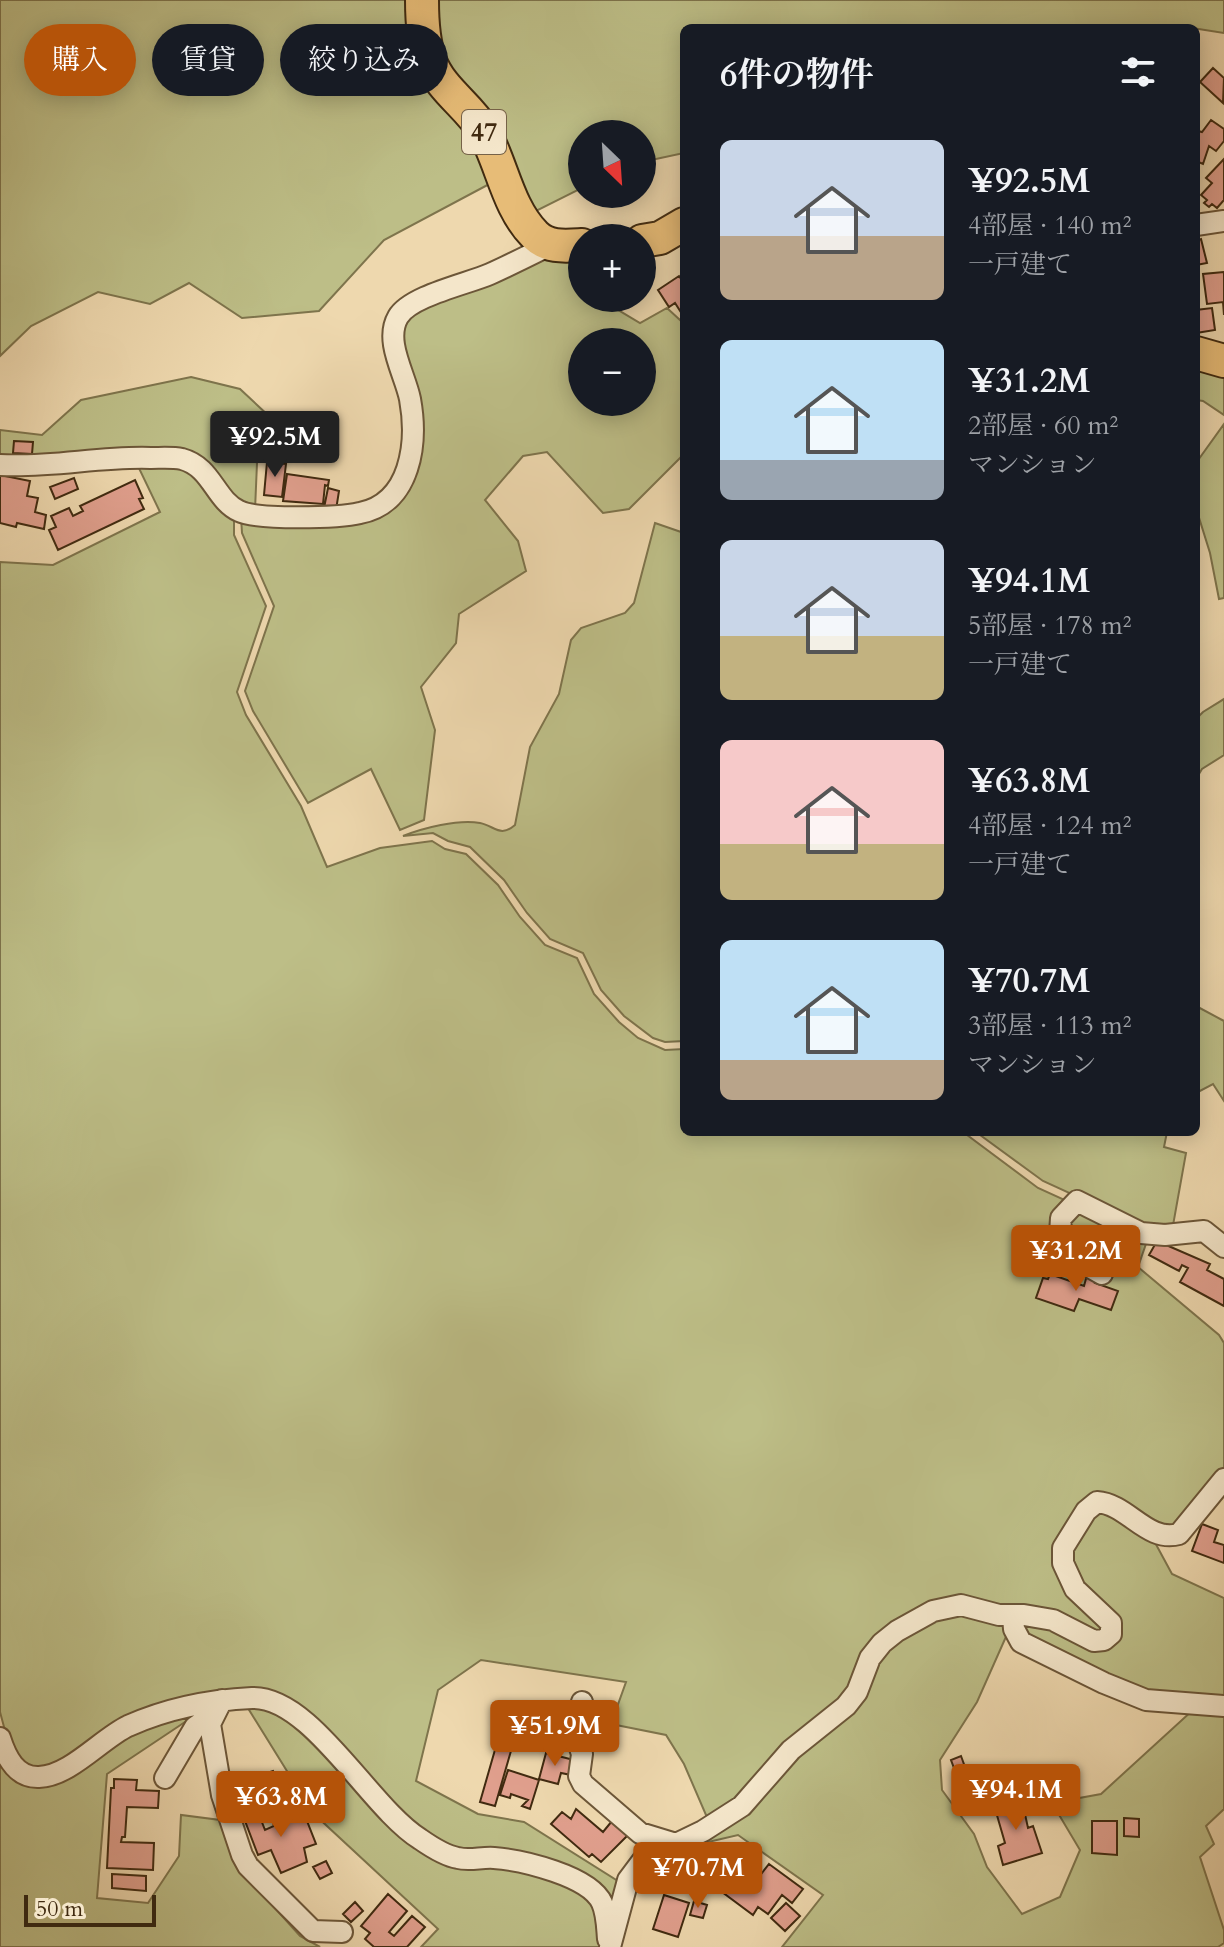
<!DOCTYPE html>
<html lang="ja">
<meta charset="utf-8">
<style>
:root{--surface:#171b24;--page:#20242c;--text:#f1f3f6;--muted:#9ea1a6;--accent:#b45309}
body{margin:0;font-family:Cardo,"Noto Serif JP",serif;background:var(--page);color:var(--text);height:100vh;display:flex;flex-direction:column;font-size:30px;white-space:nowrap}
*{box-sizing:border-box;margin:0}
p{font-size:26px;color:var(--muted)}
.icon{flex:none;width:44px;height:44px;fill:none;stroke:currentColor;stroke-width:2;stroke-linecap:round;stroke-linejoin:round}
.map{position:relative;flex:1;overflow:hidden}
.details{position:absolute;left:680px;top:24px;width:520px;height:1112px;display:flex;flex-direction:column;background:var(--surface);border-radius:12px;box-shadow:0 4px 20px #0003}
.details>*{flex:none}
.top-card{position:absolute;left:24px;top:24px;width:536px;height:72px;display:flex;gap:16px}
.needle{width:52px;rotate:155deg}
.fabs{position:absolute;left:568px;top:120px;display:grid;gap:16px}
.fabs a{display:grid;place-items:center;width:88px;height:88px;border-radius:50%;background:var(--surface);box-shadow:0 4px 20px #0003;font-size:40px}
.scale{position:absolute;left:24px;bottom:20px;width:132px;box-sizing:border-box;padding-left:8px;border:4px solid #402a10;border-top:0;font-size:22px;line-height:28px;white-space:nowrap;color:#402a10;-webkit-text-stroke:6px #f4e6ca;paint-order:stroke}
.price{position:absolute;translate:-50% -68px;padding:0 18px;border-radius:8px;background:var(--accent);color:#fff;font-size:26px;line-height:52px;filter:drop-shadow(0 2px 4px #0008)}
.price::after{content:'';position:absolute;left:50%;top:48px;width:24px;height:18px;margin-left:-12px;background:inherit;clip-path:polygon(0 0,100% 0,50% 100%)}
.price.on{background:#222;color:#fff}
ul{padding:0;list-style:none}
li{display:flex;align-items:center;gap:24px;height:200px;padding:0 40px}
li span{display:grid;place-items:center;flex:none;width:224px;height:160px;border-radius:12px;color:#555}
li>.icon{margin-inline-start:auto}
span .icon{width:96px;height:96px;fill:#fffc;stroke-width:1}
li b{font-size:34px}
h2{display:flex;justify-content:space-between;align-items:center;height:96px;padding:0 40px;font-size:34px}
.tag{padding:0 28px;border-radius:36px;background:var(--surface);box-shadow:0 4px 20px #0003;font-size:28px;line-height:72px}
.tag.on{background:var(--accent);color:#fff}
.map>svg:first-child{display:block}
.green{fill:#bdbe87;stroke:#7e744c;stroke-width:2;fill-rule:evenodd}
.building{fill:#e09f8d;stroke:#402a10;stroke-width:2}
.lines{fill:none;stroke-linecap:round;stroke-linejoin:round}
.street-casing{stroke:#6c5638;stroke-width:24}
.primary-casing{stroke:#402a10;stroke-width:36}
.street{stroke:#f4e6ca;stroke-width:20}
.primary{stroke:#e7bc77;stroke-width:32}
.labels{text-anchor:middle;stroke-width:6;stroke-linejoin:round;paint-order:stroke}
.shield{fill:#f4e6ca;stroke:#766248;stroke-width:2}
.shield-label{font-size:26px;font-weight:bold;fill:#402a10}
</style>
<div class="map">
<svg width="1224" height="1947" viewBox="0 0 1224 1947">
<rect width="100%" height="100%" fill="#eed8ae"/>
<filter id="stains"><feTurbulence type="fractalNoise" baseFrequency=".0025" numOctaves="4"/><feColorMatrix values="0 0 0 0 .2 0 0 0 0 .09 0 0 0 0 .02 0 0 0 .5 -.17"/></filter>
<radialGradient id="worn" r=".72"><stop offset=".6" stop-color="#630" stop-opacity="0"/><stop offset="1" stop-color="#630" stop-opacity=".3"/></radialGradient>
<path class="green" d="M 0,0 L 411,0 L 454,109 L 495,181 L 384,240 L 319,311 L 242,318 L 189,283 L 150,304 L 98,292 L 31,326 L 0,356 Z
M 433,0 L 1224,0 L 1224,33 L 1186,27 L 684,28 L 684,153 L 642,162 L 642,134 L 582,134 L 582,188 L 532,213 L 440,58 Z
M 582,255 L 582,298 L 613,298 L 615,308 L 640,323 L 667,308 L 680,320 L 684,318 L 684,454 L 629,509 L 603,513 L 547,452 L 523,456 L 485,500 L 518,541 L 526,571 L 459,614 L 456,643 L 421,687 L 435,730 L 424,820 L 400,830 L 371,769 L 308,803 L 253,711 L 245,691 L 274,606 L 242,533 L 241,517 L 339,522 L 407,486 L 398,339 L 406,315 L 546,256 ZM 582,342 L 642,342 L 642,402 L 582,402 Z
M 1196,362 L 1224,370 L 1224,415 L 1203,401 L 1196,400 Z
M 191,377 L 240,389 L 271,418 L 237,443 L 257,463 L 255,510 L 241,506 L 198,460 L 0,460 L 0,430 L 42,435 L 81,400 Z
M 1224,424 L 1224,598 L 1219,599 L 1210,553 L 1196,508 L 1196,463 Z
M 136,462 L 192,469 L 234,514 L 234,535 L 266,606 L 237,692 L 246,715 L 301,806 L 327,867 L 380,848 L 432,841 L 445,849 L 466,854 L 498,885 L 520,917 L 545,945 L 577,958 L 594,994 L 619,1022 L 638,1038 L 665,1050 L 684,1049 L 684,1132 L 963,1132 L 1038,1188 L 1148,1238 L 1138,1267 L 1219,1335 L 1224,1343 L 1224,1469 L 1219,1476 L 1170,1531 L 1112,1499 L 1058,1547 L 1106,1626 L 1102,1636 L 1055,1615 L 922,1610 L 852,1690 L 738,1802 L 709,1822 L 684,1764 L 666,1735 L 611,1724 L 626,1682 L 481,1660 L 438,1690 L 416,1781 L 478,1814 L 524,1822 L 621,1883 L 614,1915 L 603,1891 L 459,1852 L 422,1833 L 300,1709 L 222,1694 L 36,1771 L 11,1753 L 0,1712 L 0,562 L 53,565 L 160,512 Z
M 655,523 L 684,533 L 684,1041 L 665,1042 L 653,1038 L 624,1016 L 601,990 L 583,953 L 550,939 L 527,913 L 504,880 L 470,847 L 448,841 L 433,833 L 403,836 C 423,828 458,819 480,823 C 495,826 500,838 515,825 L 530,747 L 559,694 L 571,640 L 581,628 L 625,613 L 634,603 Z
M 1224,699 L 1224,755 L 1202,769 L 1196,779 L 1196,719 L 1203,712 Z
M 1196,1006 L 1224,1021 L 1224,1101 L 1213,1084 L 1196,1093 Z
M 976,1132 L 1167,1132 L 1164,1147 L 1186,1153 L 1172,1231 L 1150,1230 L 1043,1181 Z
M 1099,1509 L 1152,1537 L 1172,1574 L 1224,1598 L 1224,1700 L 1148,1694 L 1026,1637 L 1020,1627 L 1025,1621 L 1113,1642 L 1077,1580 L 1070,1551 Z
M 961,1610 L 1001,1623 L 1009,1630 L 977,1702 L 940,1760 L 942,1790 L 974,1834 L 987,1867 L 1022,1914 L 1060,1897 L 1080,1850 L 1052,1803 L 1101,1794 L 1194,1709 L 1224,1712 L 1224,1809 L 1206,1826 L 1214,1844 L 1200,1857 L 1224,1930 L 1224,1943 L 1218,1947 L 782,1947 L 823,1895 L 738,1835 L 678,1849 L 734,1819 L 899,1635 Z
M 255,1704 L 293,1720 L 394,1827 L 495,1864 L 545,1876 L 592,1899 L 601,1925 L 600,1947 L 421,1947 L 438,1929 L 313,1813 L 246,1705 Z
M 203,1710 L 107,1774 L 97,1898 L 148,1903 L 179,1856 L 181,1815 L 220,1820 L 240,1869 L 300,1936 L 320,1947 L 0,1947 L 0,1760 L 20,1780 L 129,1733 Z"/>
<path class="building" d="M 1213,68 L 1224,78 L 1223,103 L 1200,82 Z
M 1211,120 L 1224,129 L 1224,141 L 1216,151 L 1209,146 L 1203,164 L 1196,161 L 1196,136 L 1198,131 L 1202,132 Z
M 1224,159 L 1224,200 L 1217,208 L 1212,204 L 1209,207 L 1204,203 L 1207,200 L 1201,195 L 1212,183 L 1206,178 Z
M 1201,239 L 1207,263 L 1196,265 L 1196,241 Z
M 1224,272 L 1224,315 L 1223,302 L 1207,304 L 1203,274 Z
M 679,276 L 684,283 L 684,317 L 675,303 L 669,307 L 658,290 Z
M 1212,308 L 1215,330 L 1196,333 L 1196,310 Z
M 289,437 L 306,440 L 303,456 L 285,453 Z
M 14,441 L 33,442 L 32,454 L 13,453 Z
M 267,462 L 286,464 L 282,497 L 264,495 Z
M 287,474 L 329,480 L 328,486 L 325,485 L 323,504 L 283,501 Z
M 0,475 L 30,481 L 27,496 L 38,498 L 35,512 L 46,515 L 44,529 L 17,523 L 16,527 L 0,523 Z
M 74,478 L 78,489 L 55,499 L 50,487 Z
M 135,480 L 143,498 L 139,499 L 144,509 L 58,550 L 49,530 L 56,527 L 51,516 L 69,508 L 73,516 L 83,511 L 80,506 Z
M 328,488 L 339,491 L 336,510 L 324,508 Z
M 1157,1241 L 1210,1264 L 1207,1270 L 1224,1279 L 1224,1306 L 1180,1282 L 1188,1268 L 1182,1265 L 1179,1271 L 1149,1255 Z
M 1050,1274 L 1084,1286 L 1087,1275 L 1097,1279 L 1095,1283 L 1118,1291 L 1111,1310 L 1079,1299 L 1074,1311 L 1036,1298 L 1043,1278 L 1048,1279 Z
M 1202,1524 L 1218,1530 L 1214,1542 L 1224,1545 L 1224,1563 L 1192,1551 Z
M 505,1715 L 520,1720 L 495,1806 L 480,1802 Z
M 546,1753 L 574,1760 L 571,1775 L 561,1773 L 558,1784 L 539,1779 Z
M 961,1756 L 973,1789 L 1000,1777 L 1001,1780 L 1007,1778 L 1014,1796 L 975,1810 L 972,1801 L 967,1803 L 951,1760 Z
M 508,1770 L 539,1780 L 530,1809 L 522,1806 L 528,1800 L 511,1794 L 510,1798 L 500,1795 Z
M 273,1771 L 281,1796 L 244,1809 L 237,1789 L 256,1783 L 255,1777 Z
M 114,1779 L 137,1780 L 136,1790 L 159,1791 L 158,1808 L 127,1807 L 125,1837 L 122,1837 L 121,1842 L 154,1843 L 153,1870 L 107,1868 L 111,1788 L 114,1788 Z
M 1021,1796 L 1028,1828 L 1033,1826 L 1042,1853 L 1003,1865 L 998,1846 L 1005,1843 L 994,1805 Z
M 256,1807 L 265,1830 L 274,1826 L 273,1822 L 285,1817 L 287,1822 L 305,1816 L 316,1844 L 304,1848 L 307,1862 L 281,1873 L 271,1850 L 258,1855 L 242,1813 Z
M 576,1809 L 603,1832 L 612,1821 L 628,1835 L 601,1862 L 592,1854 L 589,1857 L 551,1824 L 562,1812 L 571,1819 Z
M 1124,1818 L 1139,1819 L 1139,1837 L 1124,1836 Z
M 1092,1821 L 1117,1821 L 1117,1855 L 1092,1853 Z
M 736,1844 L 758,1853 L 751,1869 L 729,1860 Z
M 326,1861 L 332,1873 L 320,1879 L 313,1867 Z
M 769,1864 L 803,1889 L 792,1903 L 782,1895 L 768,1914 L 758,1907 L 753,1915 L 714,1886 L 726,1869 L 751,1887 Z
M 112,1874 L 146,1876 L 146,1891 L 112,1888 Z
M 388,1894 L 407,1911 L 389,1932 L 394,1936 L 412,1916 L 425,1927 L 407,1947 L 374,1947 L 365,1939 L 370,1933 L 361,1926 Z
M 664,1895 L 689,1903 L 678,1937 L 653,1929 Z
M 694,1901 L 707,1905 L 703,1918 L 690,1915 Z
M 355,1902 L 363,1911 L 351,1922 L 343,1914 Z
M 786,1903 L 800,1916 L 785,1931 L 771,1918 Z"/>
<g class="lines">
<defs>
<path id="street" d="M 1196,225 L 1224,221
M 0,465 C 51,468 101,456 151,458 C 161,458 172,457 182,459 C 212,467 215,500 239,511 C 257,520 339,518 360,513 C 411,503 418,443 410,399 C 405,374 384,341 398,317 C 410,296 467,284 490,274 C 510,265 530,255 550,245
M 1102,1274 L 1059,1250 L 1061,1218 L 1077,1201 L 1141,1233 L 1165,1235 L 1204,1231 L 1224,1247
M 1013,1617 L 1014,1629 L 1021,1642 L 1104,1683 L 1146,1700 L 1224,1706
M 222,1700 L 210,1724 L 222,1795 L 242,1855 L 248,1866 L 313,1931 L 342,1932
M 582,1702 L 574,1730 L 582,1754 L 579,1776 L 583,1784 L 640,1833 L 676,1844
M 0,1738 C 6,1757 16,1778 39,1777 C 70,1776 101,1739 128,1726 C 166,1709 210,1700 252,1698 C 311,1696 370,1808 420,1839 C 430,1846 446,1856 458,1858 C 469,1861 482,1857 494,1858 C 522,1860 590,1876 602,1903 C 607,1914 607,1927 608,1939
M 165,1778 L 195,1727 L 214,1714
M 610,1947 L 628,1880 L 643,1860 L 703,1831 L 742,1806 L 791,1750 L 846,1706 L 857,1692 L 870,1658 L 882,1643 L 897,1631 L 933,1611 L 961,1605 L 999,1615 L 1024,1615 L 1053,1620 L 1094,1641 L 1104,1640 L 1111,1634 L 1111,1623 L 1075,1589 L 1063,1563 L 1063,1548 L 1086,1511 L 1097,1502 C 1128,1504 1147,1543 1179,1534 L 1224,1479"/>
<path id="primary" d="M 422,0 C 422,20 423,42 430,61 C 441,90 468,105 483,130 C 502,163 507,207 535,235 C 548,248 565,246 582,245
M 642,241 L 660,238 L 684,224
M 1196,353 L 1224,361"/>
</defs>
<use href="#street" class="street-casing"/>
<use href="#primary" class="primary-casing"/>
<use href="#street" class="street"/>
<use href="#primary" class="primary"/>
</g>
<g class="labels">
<rect class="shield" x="462" y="110" width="44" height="44" rx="6"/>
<g class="shield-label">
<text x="484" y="141">47</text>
</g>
</g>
<rect width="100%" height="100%" filter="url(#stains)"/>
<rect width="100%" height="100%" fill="url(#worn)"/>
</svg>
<div class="fabs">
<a><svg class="needle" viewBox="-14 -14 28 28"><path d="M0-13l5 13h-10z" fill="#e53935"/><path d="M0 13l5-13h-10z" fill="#9ea1a6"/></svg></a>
<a>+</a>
<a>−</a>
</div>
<div class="scale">50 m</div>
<b class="price on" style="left:275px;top:479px">¥92.5M</b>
<b class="price" style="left:1076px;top:1293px">¥31.2M</b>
<b class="price" style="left:555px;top:1768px">¥51.9M</b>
<b class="price" style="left:1016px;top:1832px">¥94.1M</b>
<b class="price" style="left:281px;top:1839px">¥63.8M</b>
<b class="price" style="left:698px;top:1910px">¥70.7M</b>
<div class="top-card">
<a class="tag on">購入</a>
<a class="tag">賃貸</a>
<a class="tag">絞り込み</a>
</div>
<section class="details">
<h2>6件の物件<svg class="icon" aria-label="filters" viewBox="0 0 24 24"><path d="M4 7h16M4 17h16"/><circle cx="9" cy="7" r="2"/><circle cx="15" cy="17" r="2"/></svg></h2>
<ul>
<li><span style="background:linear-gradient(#c9d6e8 60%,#b9a48a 0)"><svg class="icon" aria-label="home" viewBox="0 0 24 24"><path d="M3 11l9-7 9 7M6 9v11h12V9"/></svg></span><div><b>¥92.5M</b><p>4部屋 · 140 m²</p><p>一戸建て</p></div></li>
<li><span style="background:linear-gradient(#bfe0f5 75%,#9aa5b1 0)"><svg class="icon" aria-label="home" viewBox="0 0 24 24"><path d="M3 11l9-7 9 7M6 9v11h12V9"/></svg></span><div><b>¥31.2M</b><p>2部屋 · 60 m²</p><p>マンション</p></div></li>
<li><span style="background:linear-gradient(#c9d6e8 60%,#c2b280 0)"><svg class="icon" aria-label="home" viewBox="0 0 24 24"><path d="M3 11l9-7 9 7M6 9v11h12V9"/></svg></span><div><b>¥94.1M</b><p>5部屋 · 178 m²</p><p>一戸建て</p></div></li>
<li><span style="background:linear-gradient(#f6c9c9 65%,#c2b280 0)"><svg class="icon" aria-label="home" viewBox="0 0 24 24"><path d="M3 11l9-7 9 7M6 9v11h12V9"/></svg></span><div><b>¥63.8M</b><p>4部屋 · 124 m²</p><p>一戸建て</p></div></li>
<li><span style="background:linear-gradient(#bfe0f5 75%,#b9a48a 0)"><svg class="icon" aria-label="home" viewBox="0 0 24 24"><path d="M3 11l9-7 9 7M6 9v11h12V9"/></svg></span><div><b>¥70.7M</b><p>3部屋 · 113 m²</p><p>マンション</p></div></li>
</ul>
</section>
</div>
